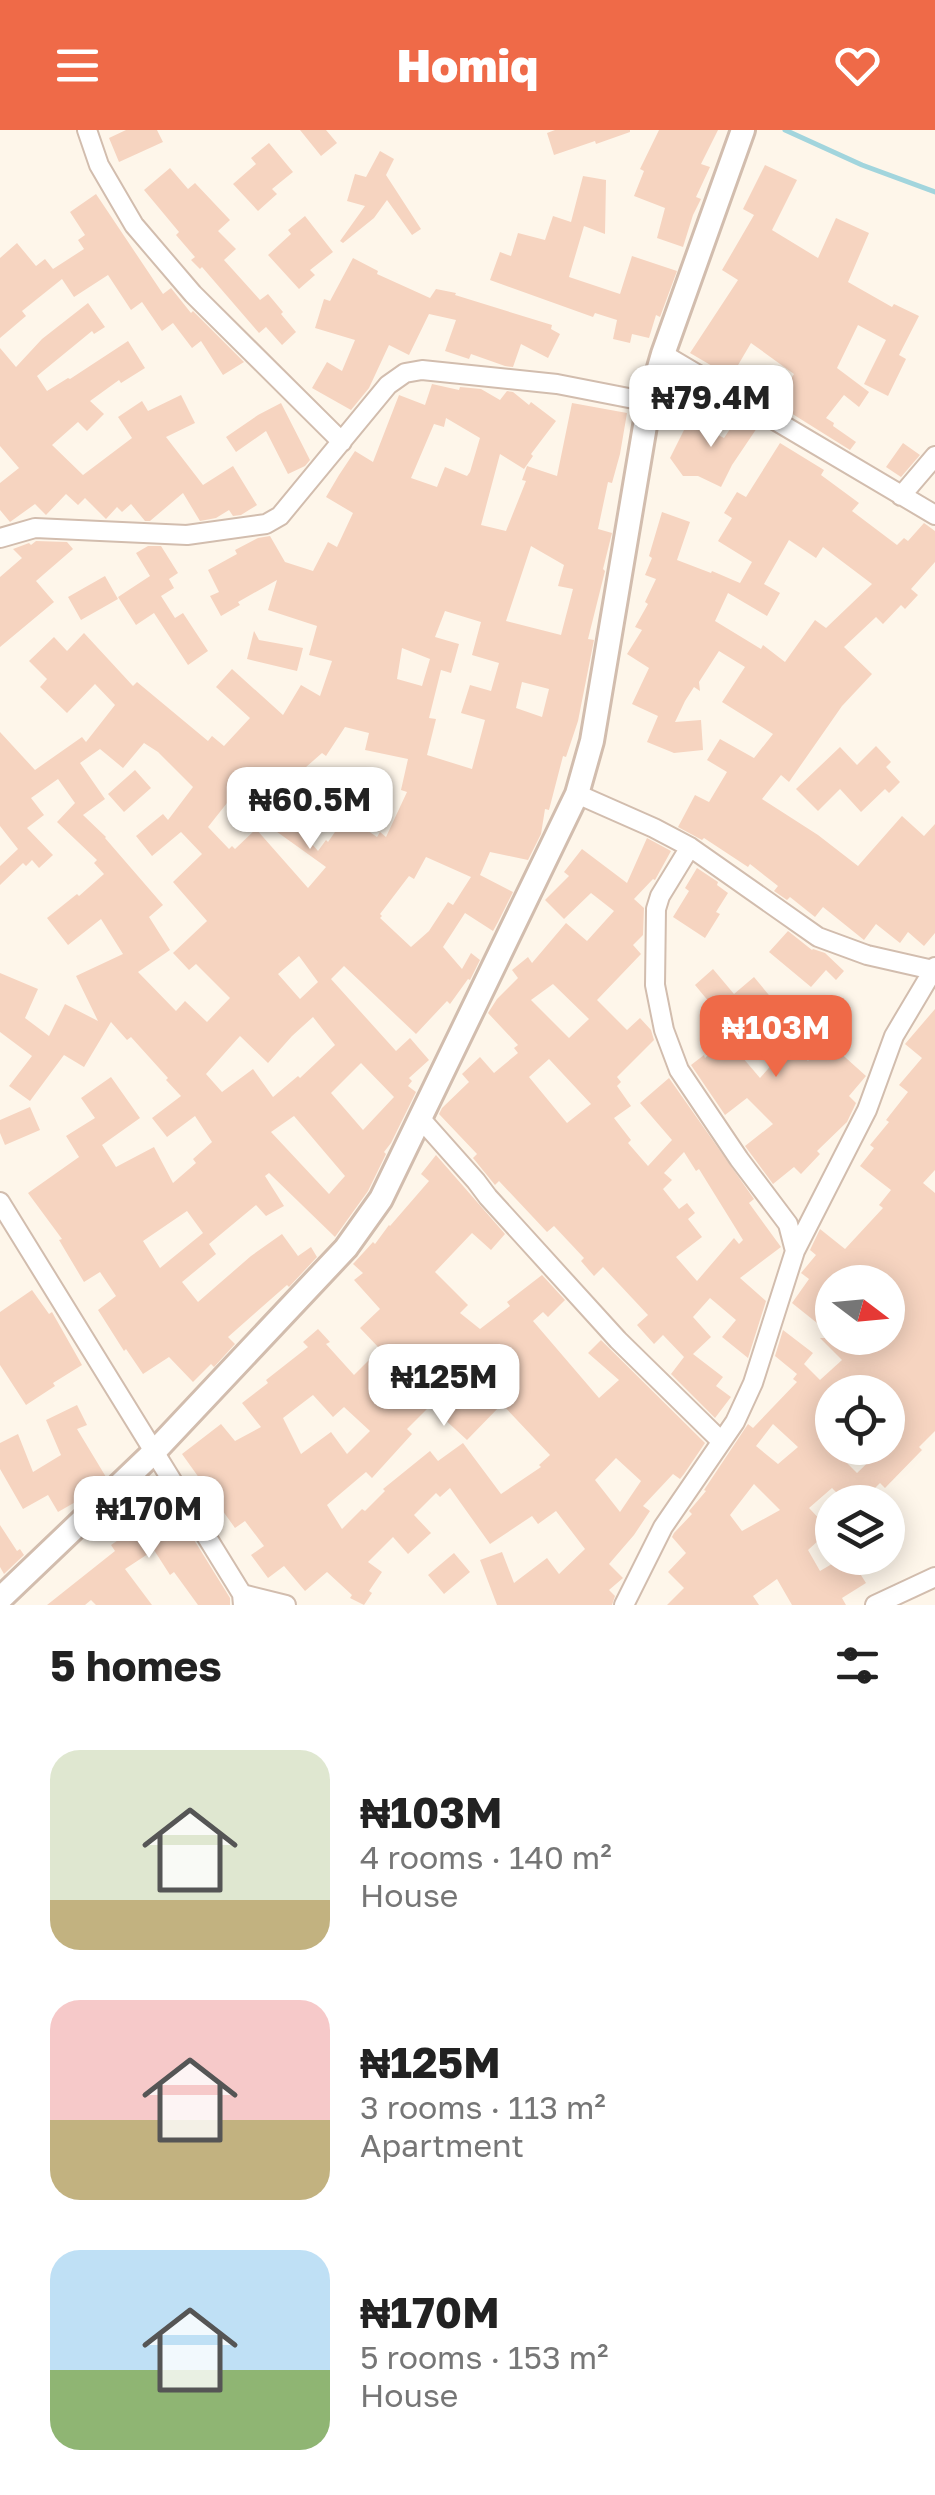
<!DOCTYPE html>
<meta charset="utf-8">
<style>
:root{--surface:#fff;--page:#f6f6f6;--text:#222;--muted:#767676;--accent:#ef6a48}
body{margin:0;font-family:"Golos Text",sans-serif;background:var(--page);color:var(--text);height:100vh;display:flex;flex-direction:column;font-size:38px;white-space:nowrap}
*{box-sizing:border-box;margin:0}
p{font-size:32px;color:var(--muted)}
.icon{flex:none;width:55px;height:55px;fill:none;stroke:currentColor;stroke-width:2;stroke-linecap:round;stroke-linejoin:round}
.map{position:relative;height:1475px;overflow:hidden}
.drawer{display:flex;flex-direction:column;background:var(--surface);flex:1}
.drawer>*{flex:none}
.needle{width:65px;rotate:106deg}
.buttons{position:absolute;left:815px;top:1135px;display:grid;gap:20px}
.buttons a{display:grid;place-items:center;width:90px;height:90px;border-radius:50%;background:var(--surface);box-shadow:0 5px 25px #0003;font-size:50px}
.price{position:absolute;translate:-50% -85px;padding:0 22px;border-radius:20px;background:#fff;color:#222;font-size:32px;line-height:65px;filter:drop-shadow(0 2px 5px #0008)}
.price::after{content:'';position:absolute;left:50%;top:60px;width:30px;height:22px;margin-left:-15px;background:inherit;clip-path:polygon(0 0,100% 0,50% 100%)}
.price.on{background:var(--accent);color:#fff}
ul{padding:0;list-style:none}
li{display:flex;align-items:center;gap:30px;height:250px;padding:0 50px}
li span{display:grid;place-items:center;flex:none;width:280px;height:200px;border-radius:30px;color:#555}
li>.icon{margin-inline-start:auto}
span .icon{width:120px;height:120px;fill:#fffc;stroke-width:1}
li b{font-size:42px}
h2{display:flex;justify-content:space-between;align-items:center;height:120px;padding:0 50px;font-size:42px}
header{display:flex;justify-content:space-between;align-items:center;height:130px;padding:0 50px;background:var(--accent);color:#fff;font-size:45px;font-weight:800}
.map>svg:first-child{display:block}
.lines{fill:none;stroke-linecap:round;stroke-linejoin:round}
.stream{stroke:#a2d5dd;stroke-width:5}
.building{fill:#f6d4c0;fill-rule:evenodd}
.minor-casing{stroke:#d2bdae;stroke-width:22}
.tertiary-casing{stroke:#d2bdae;stroke-width:28}
.minor{stroke:#fff;stroke-width:18}
.tertiary{stroke:#fff;stroke-width:22}
</style>
<header><svg class="icon" aria-label="menu" viewBox="0 0 24 24"><path d="M4 6h16M4 12h16M4 18h16"/></svg>Homiq<svg class="icon" aria-label="heart" viewBox="0 0 24 24"><path d="M12 20l-8-8c-3-5 5-10 8-4 3-6 11-1 8 4z"/></svg></header>
<div class="map">
<svg width="935" height="1475" viewBox="0 0 935 1475">
<rect width="100%" height="100%" fill="#fef6ea"/>
<g class="lines">
<path class="stream" d="M 785,0 L 862,35 L 935,62"/>
</g>
<path class="building" d="M 126,0 L 157,0 L 163,12 L 119,32 L 109,8 Z
M 300,0 L 326,0 L 337,13 L 321,26 Z
M 555,0 L 630,0 L 630,2 L 596,14 L 595,11 L 554,25 L 547,3 Z
M 659,0 L 718,0 L 701,34 L 710,37 L 696,67 L 701,69 L 693,85 L 683,117 L 657,108 L 665,78 L 634,66 L 644,41 L 640,39 Z
M 269,13 L 293,42 L 272,59 L 277,64 L 258,81 L 233,54 L 256,34 L 251,28 Z
M 380,21 L 394,29 L 386,45 L 421,99 L 412,105 L 387,70 L 374,88 L 343,113 L 340,111 L 365,76 L 347,71 L 355,44 L 366,47 Z
M 765,35 L 797,50 L 772,100 L 818,128 L 836,88 L 869,103 L 848,152 L 892,177 L 894,174 L 919,186 L 899,225 L 906,229 L 888,266 L 864,254 L 886,210 L 858,195 L 837,238 L 869,262 L 859,277 L 844,265 L 826,288 L 834,293 L 833,296 L 856,312 L 850,320 L 775,273 L 794,244 L 751,213 L 731,247 L 690,223 L 738,150 L 722,140 L 754,85 L 743,79 Z
M 170,38 L 188,59 L 195,53 L 230,90 L 218,101 L 236,119 L 224,130 L 260,170 L 268,164 L 283,182 L 281,184 L 296,202 L 282,215 L 266,197 L 259,203 L 202,137 L 200,139 L 191,130 L 195,127 L 176,105 L 179,102 L 144,60 Z
M 583,46 L 606,50 L 605,104 L 584,96 L 569,147 L 620,164 L 632,126 L 677,141 L 660,187 L 656,185 L 649,208 L 632,204 L 630,213 L 613,209 L 617,190 L 595,183 L 593,187 L 490,150 L 500,122 L 511,126 L 518,103 L 545,110 L 553,86 L 571,92 Z
M 96,64 L 163,164 L 171,158 L 191,183 L 193,181 L 244,232 L 223,245 L 201,211 L 192,218 L 173,193 L 162,201 L 142,172 L 131,180 L 108,145 L 74,167 L 62,149 L 22,181 L 26,186 L 0,208 L 0,128 L 17,113 L 36,136 L 45,129 L 53,139 L 84,119 L 78,110 L 85,105 L 70,82 Z
M 305,86 L 333,122 L 310,140 L 315,145 L 299,159 L 268,125 L 291,104 L 288,100 Z
M 353,128 L 378,141 L 377,144 L 430,168 L 436,159 L 456,163 L 455,165 L 552,195 L 551,199 L 560,204 L 548,228 L 521,214 L 513,237 L 505,236 L 471,224 L 469,229 L 445,221 L 456,190 L 429,184 L 409,225 L 389,215 L 369,258 L 351,280 L 312,258 L 327,232 L 342,241 L 355,210 L 315,198 L 324,169 L 330,171 Z
M 88,173 L 105,197 L 94,204 L 92,201 L 37,246 L 47,261 L 68,248 L 70,249 L 128,211 L 145,238 L 121,253 L 119,250 L 90,271 L 104,284 L 87,301 L 78,292 L 52,315 L 83,345 L 132,308 L 118,287 L 142,271 L 148,281 L 181,265 L 195,293 L 166,307 L 203,355 L 233,336 L 257,375 L 241,385 L 233,386 L 229,380 L 216,388 L 200,391 L 183,363 L 150,391 L 145,391 L 131,374 L 122,382 L 117,377 L 106,389 L 85,368 L 78,375 L 66,364 L 46,385 L 35,374 L 10,392 L 0,380 L 0,353 L 19,338 L 0,316 L 0,218 L 16,237 L 42,209 Z
M 432,254 L 459,260 L 460,257 L 481,259 L 500,270 L 507,261 L 513,262 L 529,275 L 531,272 L 556,291 L 531,324 L 533,326 L 524,339 L 500,324 L 481,395 L 506,401 L 526,351 L 522,350 L 527,336 L 557,346 L 572,273 L 627,283 L 620,324 L 612,353 L 608,352 L 598,399 L 612,403 L 603,439 L 605,441 L 588,509 L 594,510 L 578,591 L 566,627 L 563,626 L 549,680 L 545,679 L 541,704 L 528,730 L 490,722 L 480,745 L 513,762 L 498,792 L 493,801 L 465,783 L 443,817 L 462,839 L 471,823 L 480,830 L 470,850 L 468,849 L 450,874 L 447,871 L 416,904 L 344,836 L 331,849 L 396,921 L 410,908 L 429,930 L 409,948 L 412,951 L 408,956 L 416,962 L 391,1013 L 384,1022 L 386,1024 L 368,1061 L 335,1107 L 269,1043 L 265,1046 L 284,1076 L 266,1086 L 256,1075 L 209,1114 L 216,1124 L 182,1152 L 198,1172 L 251,1126 L 282,1104 L 298,1126 L 311,1117 L 317,1127 L 289,1157 L 287,1155 L 228,1207 L 235,1214 L 214,1237 L 211,1234 L 193,1252 L 169,1227 L 143,1244 L 126,1219 L 124,1221 L 98,1180 L 116,1166 L 100,1142 L 84,1152 L 59,1110 L 62,1109 L 28,1063 L 79,1027 L 66,1006 L 95,988 L 81,968 L 111,947 L 140,988 L 102,1015 L 116,1037 L 154,1017 L 173,1053 L 196,1033 L 193,1029 L 212,1012 L 195,986 L 167,1007 L 152,988 L 181,966 L 166,950 L 168,948 L 131,907 L 127,910 L 111,892 L 84,937 L 64,925 L 30,971 L 9,956 L 32,926 L 0,902 L 0,843 L 38,859 L 25,888 L 49,906 L 65,874 L 98,891 L 76,846 L 123,824 L 101,789 L 68,815 L 47,788 L 77,764 L 79,766 L 104,744 L 94,733 L 97,730 L 57,692 L 75,673 L 58,649 L 31,668 L 44,685 L 27,698 L 53,725 L 39,738 L 32,730 L 26,736 L 23,733 L 0,755 L 0,736 L 18,719 L 0,696 L 0,602 L 35,640 L 82,607 L 86,612 L 115,575 L 95,554 L 67,583 L 40,557 L 47,549 L 29,531 L 54,507 L 67,521 L 84,503 L 133,556 L 137,552 L 208,611 L 212,606 L 224,616 L 250,588 L 216,557 L 232,539 L 283,585 L 301,555 L 320,566 L 332,531 L 309,525 L 317,496 L 268,480 L 277,450 L 238,472 L 240,475 L 221,486 L 210,466 L 219,462 L 208,440 L 237,424 L 235,420 L 258,408 L 270,406 L 285,432 L 313,441 L 328,412 L 337,417 L 353,383 L 326,367 L 339,345 L 355,321 L 373,332 L 399,265 L 425,275 ZM 446,288 L 480,308 L 470,342 L 467,346 L 445,337 L 437,357 L 411,348 L 434,294 L 444,297 ZM 531,416 L 564,435 L 558,456 L 573,459 L 561,505 L 506,491 ZM 445,481 L 481,492 L 472,525 L 499,533 L 491,561 L 470,555 L 461,583 L 485,590 L 472,639 L 427,625 L 436,589 L 429,588 L 441,540 L 451,543 L 459,514 L 435,507 ZM 402,518 L 430,529 L 422,556 L 397,549 ZM 522,552 L 549,559 L 542,587 L 516,578 ZM 345,597 L 369,603 L 365,620 L 408,629 L 401,660 L 407,662 L 386,707 L 380,702 L 377,707 L 346,686 L 328,712 L 326,710 L 318,721 L 288,686 L 273,699 L 326,737 L 308,758 L 256,699 L 235,719 L 232,716 L 229,719 L 208,697 L 227,673 L 239,684 L 245,678 L 248,681 L 282,643 L 289,652 L 322,623 L 326,626 ZM 144,613 L 158,622 L 193,657 L 168,690 L 163,684 L 136,706 L 152,726 L 181,702 L 202,724 L 173,752 L 207,791 L 173,823 L 189,840 L 196,834 L 230,868 L 207,892 L 185,871 L 176,881 L 138,842 L 170,820 L 149,787 L 163,775 L 105,708 L 106,707 L 83,685 L 105,669 L 80,633 L 100,619 L 123,638 ZM 426,727 L 471,747 L 453,775 L 448,772 L 429,801 L 411,817 L 380,788 L 382,786 L 380,784 L 409,746 L 414,749 ZM 299,826 L 318,852 L 300,869 L 278,844 ZM 313,887 L 335,915 L 300,948 L 298,946 L 273,967 L 253,939 L 222,962 L 206,944 L 240,906 L 268,933 L 292,906 ZM 361,933 L 394,967 L 363,1000 L 331,963 ZM 294,986 L 345,1046 L 329,1064 L 271,1002 ZM 187,1081 L 203,1103 L 160,1138 L 143,1111 Z
M 281,273 L 310,330 L 305,336 L 288,344 L 266,301 L 236,322 L 226,307 L 258,285 Z
M 740,284 L 759,295 L 732,335 L 721,357 L 698,346 L 683,346 L 670,328 L 689,290 L 724,308 Z
M 780,313 L 824,340 L 821,345 L 859,373 L 852,381 L 897,415 L 904,408 L 908,411 L 924,393 L 935,401 L 935,432 L 911,459 L 918,465 L 905,479 L 901,475 L 883,494 L 876,487 L 844,517 L 872,544 L 842,576 L 789,652 L 781,645 L 762,669 L 818,705 L 858,736 L 902,686 L 924,706 L 935,694 L 935,803 L 924,816 L 908,802 L 900,813 L 876,794 L 864,810 L 823,777 L 815,787 L 790,767 L 787,770 L 774,761 L 778,756 L 750,734 L 748,737 L 704,708 L 702,710 L 678,697 L 695,665 L 709,672 L 727,642 L 707,630 L 720,609 L 754,628 L 773,604 L 722,572 L 745,537 L 719,521 L 699,552 L 700,561 L 694,557 L 685,571 L 675,592 L 701,590 L 703,620 L 674,623 L 647,612 L 658,586 L 632,574 L 649,538 L 627,524 L 642,500 L 635,497 L 648,474 L 645,472 L 656,449 L 645,445 L 652,428 L 649,426 L 662,382 L 690,392 L 677,430 L 711,443 L 712,441 L 740,453 L 752,432 L 718,411 L 732,388 L 724,383 L 737,362 L 746,367 ZM 789,410 L 816,428 L 823,417 L 872,454 L 826,498 L 815,490 L 785,532 L 763,515 L 761,519 L 715,491 L 728,463 L 767,486 L 780,463 L 764,454 Z
M 903,313 L 920,325 L 901,347 L 886,337 Z
M 36,411 L 67,412 L 73,419 L 36,451 L 54,472 L 0,517 L 0,447 L 22,428 L 13,419 L 29,413 L 31,415 Z
M 148,416 L 161,416 L 178,443 L 169,449 L 174,458 L 161,466 L 175,488 L 183,483 L 208,521 L 188,535 L 154,483 L 136,495 L 118,467 L 150,446 L 136,423 Z
M 105,446 L 118,469 L 81,490 L 68,467 Z
M 254,501 L 259,510 L 303,518 L 297,541 L 247,529 Z
M 876,616 L 891,632 L 886,637 L 900,652 L 889,663 L 885,659 L 861,682 L 840,659 L 818,681 L 796,659 L 840,617 L 857,635 Z
M 135,640 L 151,658 L 124,682 L 108,664 Z
M 647,708 L 671,721 L 655,750 L 653,749 L 634,769 L 644,778 L 643,805 L 633,815 L 641,824 L 597,870 L 627,900 L 640,888 L 651,900 L 654,910 L 617,947 L 621,952 L 617,956 L 631,976 L 614,988 L 631,1010 L 628,1013 L 648,1036 L 672,1010 L 640,973 L 669,948 L 754,1069 L 749,1073 L 781,1117 L 740,1148 L 766,1171 L 748,1228 L 722,1207 L 736,1190 L 710,1168 L 693,1187 L 711,1207 L 693,1224 L 723,1247 L 716,1256 L 731,1267 L 715,1288 L 671,1244 L 684,1227 L 663,1205 L 654,1214 L 637,1195 L 648,1185 L 603,1137 L 594,1146 L 581,1131 L 584,1128 L 554,1096 L 547,1102 L 499,1051 L 495,1055 L 473,1028 L 477,1024 L 439,984 L 442,978 L 469,952 L 462,944 L 480,927 L 494,943 L 518,923 L 514,918 L 518,915 L 488,883 L 497,869 L 518,848 L 512,840 L 528,827 L 532,833 L 566,793 L 587,811 L 614,781 L 591,763 L 564,789 L 545,770 L 569,746 L 564,742 L 582,719 L 627,753 ZM 553,854 L 589,889 L 569,908 L 531,870 ZM 549,929 L 591,974 L 567,993 L 529,947 ZM 684,1022 L 696,1041 L 699,1039 L 743,1110 L 739,1114 L 734,1108 L 697,1151 L 676,1127 L 702,1107 L 688,1089 L 695,1083 L 687,1073 L 679,1079 L 663,1059 L 672,1050 L 664,1043 Z
M 697,738 L 718,752 L 717,755 L 728,763 L 716,782 L 720,784 L 705,808 L 673,787 L 689,761 L 685,758 Z
M 788,801 L 812,820 L 813,819 L 825,823 L 844,841 L 836,850 L 826,840 L 811,857 L 769,822 Z
M 713,839 L 734,864 L 754,847 L 788,888 L 743,928 L 760,948 L 789,915 L 808,931 L 826,910 L 866,946 L 849,966 L 856,973 L 847,992 L 817,1021 L 820,1024 L 801,1044 L 794,1037 L 773,1054 L 745,1016 L 773,994 L 747,968 L 725,985 L 691,935 L 704,925 L 705,928 L 734,902 L 695,855 Z
M 935,879 L 935,1040 L 923,1053 L 935,1063 L 935,1301 L 919,1317 L 922,1320 L 885,1358 L 880,1353 L 861,1372 L 846,1372 L 832,1358 L 809,1378 L 830,1400 L 808,1420 L 820,1441 L 842,1428 L 850,1428 L 866,1453 L 842,1468 L 846,1475 L 792,1475 L 777,1449 L 753,1466 L 759,1475 L 667,1475 L 684,1458 L 668,1442 L 686,1423 L 672,1407 L 674,1403 L 692,1384 L 689,1381 L 706,1361 L 704,1360 L 748,1294 L 753,1298 L 797,1252 L 793,1249 L 797,1244 L 775,1226 L 783,1200 L 813,1223 L 804,1234 L 820,1250 L 842,1230 L 820,1208 L 888,1208 L 888,1152 L 832,1152 L 832,1205 L 792,1173 L 809,1149 L 801,1143 L 816,1125 L 810,1120 L 820,1099 L 845,1119 L 883,1078 L 879,1075 L 891,1060 L 860,1036 L 874,1018 L 870,1015 L 889,992 L 886,990 L 908,962 L 899,955 L 922,928 L 905,914 ZM 832,1262 L 888,1262 L 888,1318 L 883,1318 L 857,1343 L 832,1318 ZM 773,1294 L 798,1317 L 778,1334 L 756,1316 ZM 754,1354 L 780,1380 L 742,1401 L 730,1385 Z
M 30,977 L 40,1000 L 5,1015 L 0,1003 L 0,990 Z
M 436,1025 L 505,1104 L 491,1120 L 472,1103 L 435,1142 L 468,1175 L 460,1183 L 480,1199 L 510,1176 L 507,1172 L 542,1145 L 565,1170 L 548,1187 L 543,1182 L 533,1191 L 599,1268 L 619,1250 L 588,1223 L 601,1210 L 705,1313 L 684,1344 L 680,1349 L 673,1344 L 643,1376 L 650,1381 L 634,1405 L 609,1434 L 623,1448 L 609,1460 L 615,1466 L 612,1475 L 497,1475 L 480,1430 L 502,1422 L 514,1453 L 547,1428 L 559,1444 L 585,1419 L 556,1381 L 538,1394 L 532,1386 L 490,1414 L 450,1358 L 440,1367 L 436,1363 L 414,1385 L 431,1403 L 408,1424 L 393,1407 L 368,1432 L 382,1442 L 369,1461 L 372,1463 L 364,1475 L 350,1468 L 352,1465 L 327,1442 L 305,1461 L 284,1436 L 268,1448 L 251,1425 L 264,1416 L 245,1391 L 235,1398 L 182,1324 L 221,1294 L 235,1311 L 261,1297 L 242,1273 L 268,1253 L 266,1250 L 308,1217 L 303,1212 L 318,1199 L 330,1212 L 326,1214 L 354,1245 L 380,1219 L 360,1198 L 380,1179 L 354,1150 L 363,1143 L 353,1134 L 373,1112 L 375,1114 L 389,1095 L 390,1096 L 429,1051 L 421,1044 ZM 412,1220 L 432,1236 L 413,1255 L 394,1237 ZM 313,1265 L 333,1287 L 344,1277 L 370,1301 L 347,1324 L 331,1302 L 301,1324 L 283,1288 ZM 502,1274 L 550,1325 L 539,1335 L 541,1337 L 501,1364 L 463,1313 L 438,1331 L 430,1321 L 383,1359 L 385,1361 L 365,1381 L 362,1379 L 342,1399 L 327,1375 L 366,1342 L 372,1348 L 412,1304 L 407,1299 L 430,1276 L 467,1310 ZM 616,1328 L 641,1351 L 620,1382 L 595,1350 Z
M 32,1160 L 49,1184 L 52,1182 L 82,1235 L 53,1253 L 55,1256 L 26,1275 L 0,1235 L 0,1182 Z
M 77,1275 L 87,1295 L 77,1299 L 106,1347 L 86,1366 L 58,1382 L 48,1365 L 23,1379 L 0,1339 L 0,1313 L 18,1304 L 33,1342 L 61,1325 L 46,1290 Z
M 157,1350 L 230,1468 L 230,1475 L 198,1475 L 174,1442 L 170,1445 L 154,1420 L 125,1439 L 152,1475 L 96,1475 L 91,1470 L 85,1475 L 47,1475 L 115,1421 L 111,1415 L 152,1387 L 137,1367 Z
M 0,1395 L 17,1421 L 20,1419 L 24,1425 L 4,1444 L 0,1437 Z
M 454,1423 L 470,1442 L 444,1464 L 428,1445 Z"/>
<g class="lines">
<defs>
<path id="minor" d="M 87,0 L 99,35 L 134,95 L 193,164 L 342,312
M 663,224 L 935,385
M 901,366 L 935,326
M 0,408 L 35,398 L 187,405 L 266,394 L 280,386 L 388,255 L 405,243 L 422,240 L 557,254 L 649,272
M 577,664 L 654,698 L 690,717 L 818,807 L 867,825 L 933,840
M 690,717 L 660,766 L 656,779 L 655,855 L 664,900 L 679,940 L 739,1029 L 788,1094 L 795,1121
M 420,988 L 476,1051 L 488,1067 L 618,1210 L 721,1311
M 0,1072 L 242,1464 L 243,1475
M 242,1464 L 286,1475
M 624,1475 L 663,1397 L 735,1292 L 753,1253 L 795,1121 L 867,980 L 894,906 L 935,837
M 875,1475 L 935,1447"/>
<path id="tertiary" d="M 0,1469 L 154,1322 L 346,1118 L 381,1069 L 577,664 L 592,611 L 649,272 L 663,224 L 743,0"/>
</defs>
<use href="#minor" class="minor-casing"/>
<use href="#tertiary" class="tertiary-casing"/>
<use href="#minor" class="minor"/>
<use href="#tertiary" class="tertiary"/>
</g>
</svg>
<div class="buttons">
<a><svg class="needle" viewBox="-14 -14 28 28"><path d="M0-13l5 13h-10z" fill="#e53935"/><path d="M0 13l5-13h-10z" fill="#767676"/></svg></a>
<a><svg class="icon" aria-label="locate" viewBox="0 0 24 24"><circle cx="12" cy="12" r="6"/><path d="M12 2v4M12 18v4M2 12h4M18 12h4"/></svg></a>
<a><svg class="icon" aria-label="layers" viewBox="0 0 24 24"><path d="M12 4l9 5-9 5-9-5zM3 14l9 5 9-5"/></svg></a>
</div>
<b class="price" style="left:711px;top:320px">₦79.4M</b>
<b class="price" style="left:310px;top:722px">₦60.5M</b>
<b class="price on" style="left:776px;top:950px">₦103M</b>
<b class="price" style="left:444px;top:1299px">₦125M</b>
<b class="price" style="left:149px;top:1431px">₦170M</b>
</div>
<section class="drawer">
<h2>5 homes<svg class="icon" aria-label="filters" viewBox="0 0 24 24"><path d="M4 7h16M4 17h16"/><circle cx="9" cy="7" r="2"/><circle cx="15" cy="17" r="2"/></svg></h2>
<ul>
<li><span style="background:linear-gradient(#dfe7d0 75%,#c2b280 0)"><svg class="icon" aria-label="home" viewBox="0 0 24 24"><path d="M3 11l9-7 9 7M6 9v11h12V9"/></svg></span><div><b>₦103M</b><p>4 rooms · 140 m²</p><p>House</p></div></li>
<li><span style="background:linear-gradient(#f6c9c9 60%,#c2b280 0)"><svg class="icon" aria-label="home" viewBox="0 0 24 24"><path d="M3 11l9-7 9 7M6 9v11h12V9"/></svg></span><div><b>₦125M</b><p>3 rooms · 113 m²</p><p>Apartment</p></div></li>
<li><span style="background:linear-gradient(#bfe0f5 60%,#8fb573 0)"><svg class="icon" aria-label="home" viewBox="0 0 24 24"><path d="M3 11l9-7 9 7M6 9v11h12V9"/></svg></span><div><b>₦170M</b><p>5 rooms · 153 m²</p><p>House</p></div></li>
</ul>
</section>
